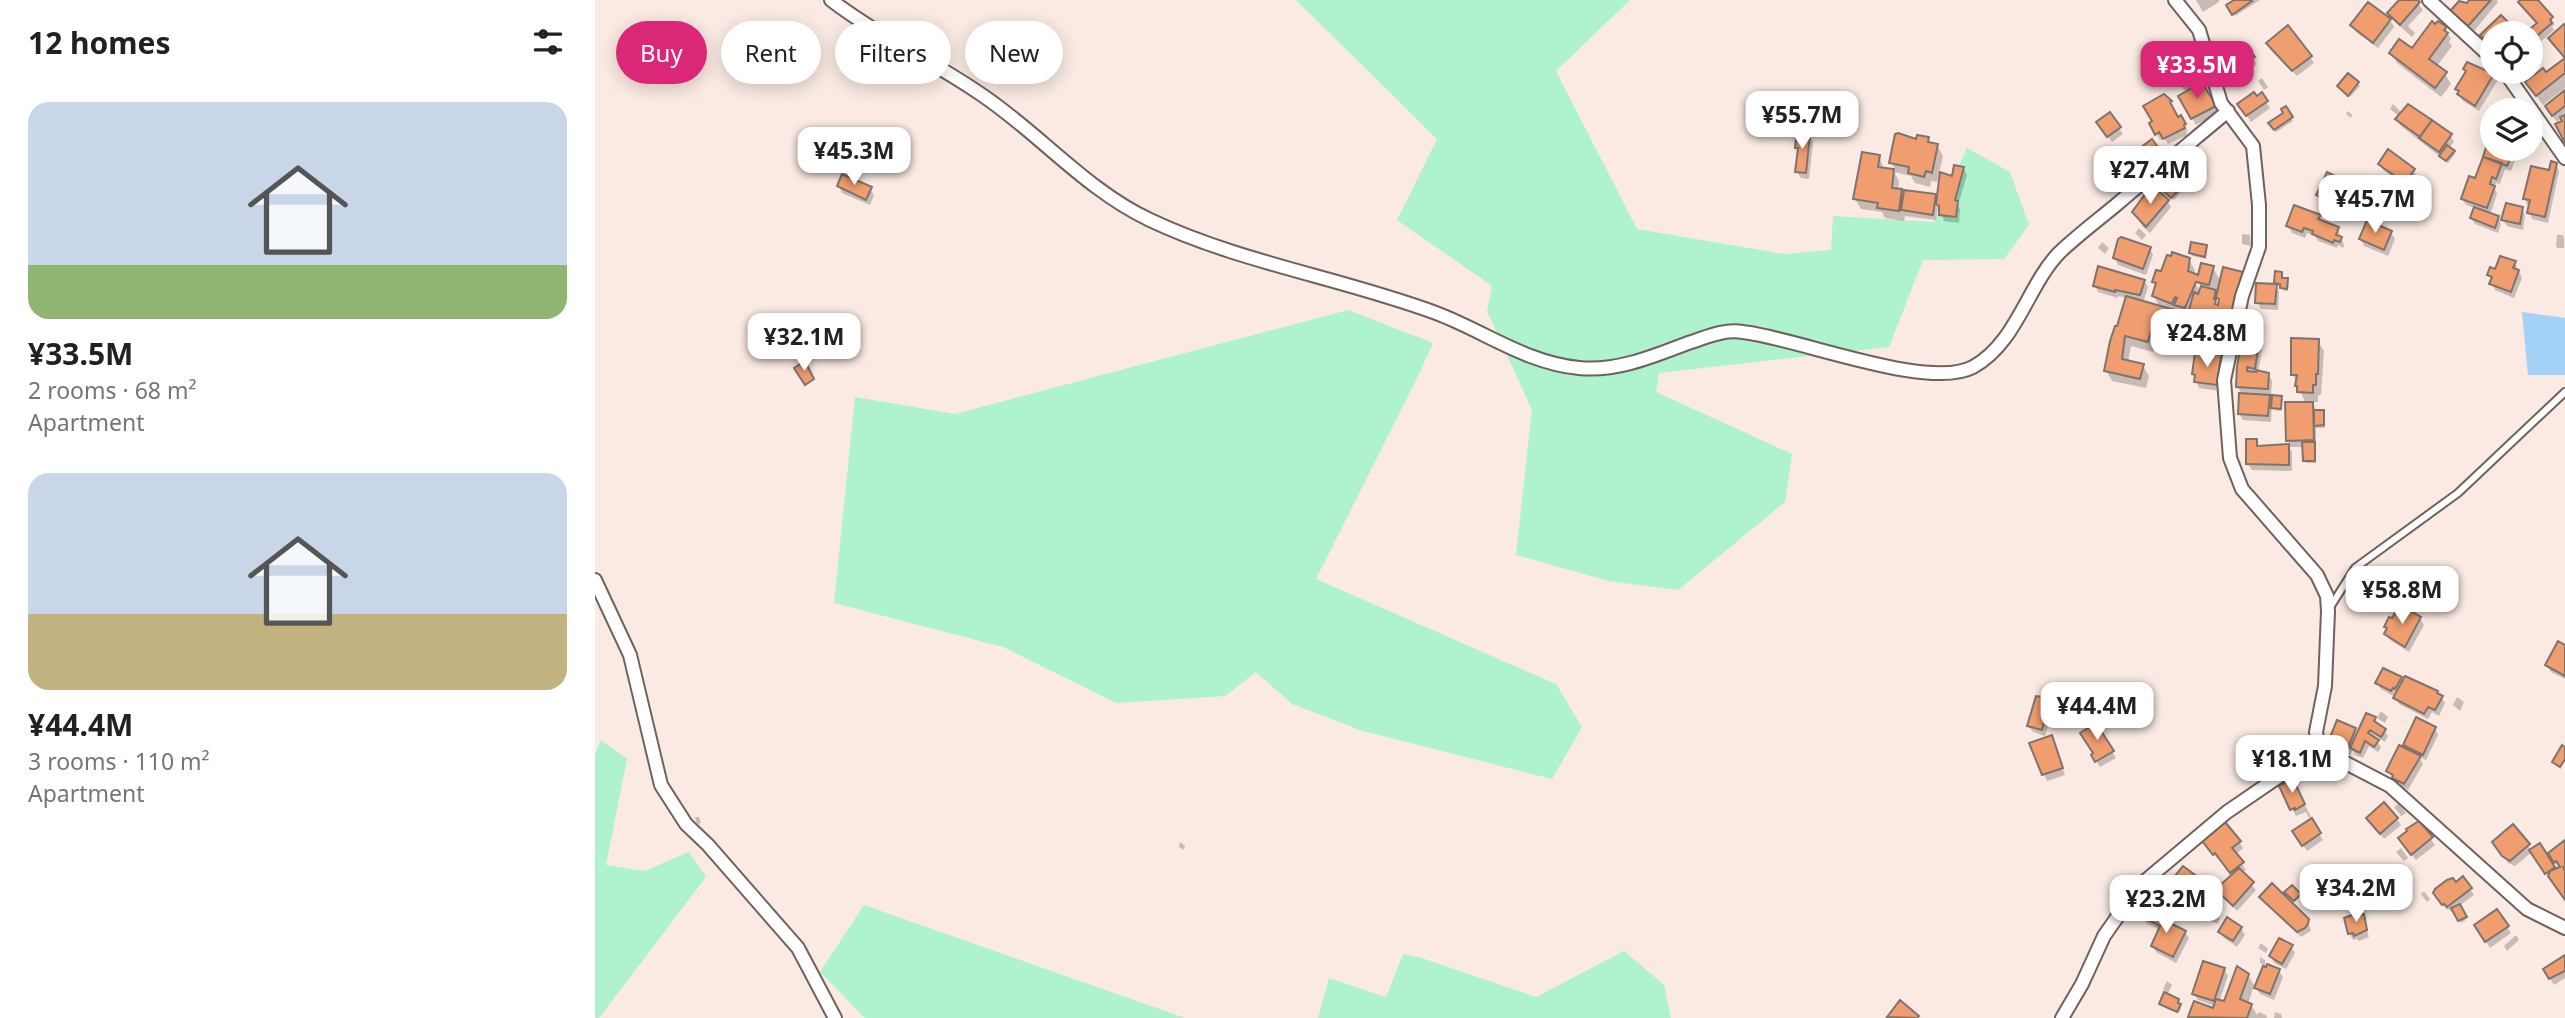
<!DOCTYPE html>
<meta charset="utf-8">
<style>
:root{--surface:#fff;--page:#f2f2f2;--text:#202124;--muted:#757577;--accent:#db2777}
body{margin:0;font-family:"Noto Sans",sans-serif;background:var(--page);color:var(--text);height:100vh;display:flex;flex-direction:column;font-size:26px;white-space:nowrap}
*{box-sizing:border-box;margin:0}
p{font-size:23px;color:var(--muted)}
.icon{flex:none;width:38px;height:38px;fill:none;stroke:currentColor;stroke-width:2;stroke-linecap:round;stroke-linejoin:round}
.map{position:relative;flex:1;overflow:hidden}
.panel{display:flex;flex-direction:column;background:var(--surface);width:595px}
.panel>*{flex:none}
.hud{position:absolute;left:21px;top:21px;width:665px;height:63px;display:flex;gap:14px}
.buttons{position:absolute;left:1885px;top:21px;display:grid;gap:14px}
.buttons a{display:grid;place-items:center;width:63px;height:63px;border-radius:50%;background:var(--surface);box-shadow:0 4px 18px #0003;font-size:35px}
.price{position:absolute;translate:-50% -60px;padding:0 16px;border-radius:14px;background:#fff;color:#222;font-size:23px;line-height:46px;filter:drop-shadow(0 2px 4px #0008)}
.price::after{content:'';position:absolute;left:50%;top:42px;width:21px;height:16px;margin-left:-10px;background:inherit;clip-path:polygon(0 0,100% 0,50% 100%)}
.price.selected{background:var(--accent);color:#fff}
ul{padding:0;list-style:none}
li{display:grid;align-content:center;gap:14px;height:371px;padding:0 28px}
li span{display:grid;place-items:center;height:217px;border-radius:21px;color:#555}
li>.icon{margin-inline-start:auto}
span .icon{width:126px;height:126px;fill:#fffc;stroke-width:1}
li b{font-size:30px}
h2{display:flex;justify-content:space-between;align-items:center;height:84px;padding:0 28px;font-size:30px}
.tag{padding:0 24px;border-radius:32px;background:var(--surface);box-shadow:0 4px 18px #0003;font-size:24px;line-height:63px}
.tag.selected{background:var(--accent);color:#fff}
main{display:flex;flex:1;min-height:0}
.map>svg:first-child{display:block}
.green{fill:#aef2ce}
.water{fill:#a4d2f6}
.shadow{fill:#0003;fill-rule:evenodd}
.building{fill:#f09e6f;stroke:#80736c;stroke-width:2}
.lines{fill:none;stroke-linecap:round;stroke-linejoin:round}
.lane-casing{stroke:#6f625c;stroke-width:10}
.street-casing{stroke:#6f625c;stroke-width:16}
.lane{stroke:#fff;stroke-width:6}
.street{stroke:#fff;stroke-width:12}
</style>
<main>
<section class="panel">
<h2>12 homes<svg class="icon" aria-label="filters" viewBox="0 0 24 24"><path d="M4 7h16M4 17h16"/><circle cx="9" cy="7" r="2"/><circle cx="15" cy="17" r="2"/></svg></h2>
<ul>
<li><span style="background:linear-gradient(#c9d6e8 75%,#8fb573 0)"><svg class="icon" aria-label="home" viewBox="0 0 24 24"><path d="M3 11l9-7 9 7M6 9v11h12V9"/></svg></span><div><b>¥33.5M</b><p>2 rooms · 68 m²</p><p>Apartment</p></div></li>
<li><span style="background:linear-gradient(#c9d6e8 65%,#c2b280 0)"><svg class="icon" aria-label="home" viewBox="0 0 24 24"><path d="M3 11l9-7 9 7M6 9v11h12V9"/></svg></span><div><b>¥44.4M</b><p>3 rooms · 110 m²</p><p>Apartment</p></div></li>
</ul>
</section>
<div class="map">
<svg width="1970" height="1018" viewBox="0 0 1970 1018">
<rect width="100%" height="100%" fill="#faeae3"/>
<path class="green" d="M 701,0 L 1035,0 L 961,71 L 1042,229 L 1190,254 L 1236,250 L 1238,216 L 1339,222 L 1372,148 L 1415,172 L 1434,225 L 1409,259 L 1328,260 L 1294,347 L 1064,373 L 1061,392 L 1197,454 L 1190,502 L 1083,590 L 1014,581 L 921,555 L 937,410 L 892,311 L 897,286 L 802,220 L 842,139 Z
M 753,310 L 838,343 L 824,374 L 721,579 L 961,684 L 987,727 L 957,779 L 768,731 L 697,704 L 661,672 L 630,696 L 521,703 L 408,647 L 239,603 L 260,397 L 360,414 Z
M 6,740 L 32,759 L 11,865 L 49,871 L 94,852 L 111,877 L 4,1018 L 0,1018 L 0,754 Z
M 269,905 L 590,1018 L 270,1018 L 225,972 Z
M 1029,951 L 1069,985 L 1076,1018 L 723,1018 L 734,978 L 791,997 L 808,954 L 824,957 L 941,997 Z"/>
<path class="water" d="M 1927,312 L 1970,318 L 1970,375 L 1933,375 Z"/>
<path class="shadow" d="M 1601,0 L 1624,0 L 1624,2 L 1608,12 Z
M 1642,0 L 1665,0 L 1640,16 L 1634,5 Z
M 1806,0 L 1820,0 L 1828,10 L 1813,26 L 1820,33 L 1817,37 L 1798,20 L 1794,13 Z
M 1873,0 L 1902,0 L 1903,2 L 1879,31 L 1861,17 L 1857,11 L 1872,5 L 1875,2 Z
M 1929,0 L 1941,0 L 1960,24 L 1957,27 L 1959,30 L 1940,47 L 1945,54 L 1941,57 L 1936,51 L 1940,45 L 1936,40 L 1936,33 L 1933,33 L 1943,24 L 1929,9 Z
M 1773,4 L 1795,20 L 1799,27 L 1783,48 L 1761,32 L 1757,25 Z
M 1843,23 L 1850,29 L 1856,39 L 1854,42 L 1857,46 L 1841,67 L 1850,74 L 1856,84 L 1846,97 L 1802,63 L 1796,53 L 1817,51 Z
M 1912,23 L 1916,33 L 1897,33 L 1897,47 L 1887,35 Z
M 1677,49 L 1715,57 L 1719,63 L 1702,76 Z
M 1658,58 L 1662,64 L 1652,72 L 1654,75 L 1647,80 L 1636,64 Z
M 1970,60 L 1970,88 L 1948,105 L 1939,93 L 1951,75 Z
M 1936,67 L 1938,70 L 1928,79 L 1921,72 L 1936,72 Z
M 1870,69 L 1892,74 L 1896,69 L 1904,78 L 1884,111 L 1868,101 L 1864,95 L 1862,89 L 1872,73 Z
M 1754,75 L 1765,86 L 1755,97 L 1745,89 Z
M 1667,78 L 1673,87 L 1669,90 L 1663,81 Z
M 1596,82 L 1599,88 L 1607,84 L 1623,113 L 1601,125 L 1585,96 L 1597,90 L 1589,90 L 1586,85 Z
M 1970,93 L 1970,139 L 1967,118 L 1962,122 L 1955,113 Z
M 1569,96 L 1593,131 L 1591,132 L 1593,135 L 1573,144 L 1569,138 L 1565,140 L 1556,124 Z
M 1671,102 L 1675,108 L 1656,122 L 1648,110 Z
M 1798,104 L 1807,113 L 1855,135 L 1859,142 L 1854,148 L 1860,154 L 1853,163 L 1806,126 L 1802,120 L 1805,117 L 1795,109 Z
M 1690,108 L 1698,121 L 1681,132 L 1676,123 L 1691,113 Z
M 1753,111 L 1757,115 L 1756,118 L 1751,114 Z
M 1524,128 L 1528,134 L 1517,142 L 1507,129 Z
M 1205,132 L 1207,135 L 1214,136 L 1218,142 L 1214,179 L 1206,178 L 1202,172 L 1204,152 L 1202,148 Z
M 1333,139 L 1336,144 L 1342,145 L 1348,156 L 1342,182 L 1336,181 L 1335,187 L 1320,183 L 1316,176 L 1299,172 L 1304,181 L 1303,191 L 1309,198 L 1339,196 L 1343,202 L 1358,178 L 1368,168 L 1372,175 L 1363,205 L 1365,209 L 1364,223 L 1349,221 L 1343,204 L 1341,220 L 1310,216 L 1309,221 L 1290,218 L 1287,212 L 1266,209 L 1260,199 L 1284,156 L 1289,169 L 1301,171 L 1296,162 L 1322,141 Z
M 1897,145 L 1897,149 L 1917,152 L 1921,158 L 1916,171 L 1910,169 L 1905,184 L 1901,183 L 1899,187 L 1902,194 L 1895,215 L 1903,217 L 1906,224 L 1903,233 L 1880,224 L 1876,218 L 1880,208 L 1871,205 L 1867,198 L 1881,180 Z
M 1568,156 L 1571,162 L 1550,178 L 1539,164 Z
M 1785,164 L 1818,170 L 1822,177 L 1814,188 L 1788,170 Z
M 1961,164 L 1964,171 L 1953,223 L 1937,219 L 1930,199 Z
M 244,186 L 275,189 L 279,195 L 275,205 L 247,193 Z
M 1585,188 L 1587,191 L 1579,200 L 1566,189 Z
M 1765,190 L 1781,212 L 1775,223 L 1796,233 L 1800,239 L 1793,256 L 1769,246 L 1766,239 L 1773,222 L 1763,217 L 1761,221 L 1756,219 L 1754,222 L 1745,218 L 1741,211 L 1729,205 L 1723,195 Z
M 1572,201 L 1576,207 L 1555,233 L 1548,227 L 1539,212 Z
M 1812,203 L 1813,206 L 1810,215 L 1796,208 Z
M 1927,208 L 1930,215 L 1928,230 L 1912,226 L 1908,220 Z
M 1725,216 L 1729,223 L 1743,229 L 1749,245 L 1748,248 L 1743,245 L 1742,248 L 1723,241 L 1720,236 L 1712,233 L 1710,238 L 1697,233 L 1693,226 Z
M 1544,228 L 1551,235 L 1547,240 L 1540,233 Z
M 1647,234 L 1655,235 L 1656,246 L 1647,244 Z
M 1962,235 L 1968,235 L 1969,238 L 1969,248 L 1962,248 L 1961,245 Z
M 1507,242 L 1514,248 L 1510,254 L 1503,248 Z
M 1611,247 L 1611,259 L 1597,256 L 1596,253 Z
M 1555,249 L 1558,255 L 1551,275 L 1523,265 L 1520,258 Z
M 1594,260 L 1600,270 L 1599,275 L 1605,277 L 1618,268 L 1626,282 L 1647,274 L 1653,284 L 1643,327 L 1631,324 L 1639,338 L 1625,391 L 1604,388 L 1601,381 L 1599,374 L 1612,356 L 1587,344 L 1583,336 L 1571,333 L 1562,338 L 1558,352 L 1536,346 L 1533,362 L 1548,366 L 1554,376 L 1551,388 L 1517,381 L 1511,370 L 1532,298 L 1523,296 L 1523,298 L 1503,292 L 1500,286 L 1549,281 L 1553,287 L 1548,303 L 1565,308 L 1559,296 L 1562,287 L 1559,281 L 1567,274 ZM 1599,281 L 1603,281 L 1611,295 L 1608,297 ZM 1618,297 L 1626,299 L 1624,307 L 1618,306 ZM 1582,313 L 1590,316 L 1587,322 Z
M 1920,263 L 1927,278 L 1919,298 L 1900,290 L 1894,275 Z
M 1686,274 L 1688,279 L 1694,282 L 1693,291 L 1688,290 L 1686,286 L 1681,286 L 1684,292 L 1683,310 L 1666,309 L 1662,302 L 1663,285 L 1682,285 L 1681,283 Z
M 1664,338 L 1668,345 L 1663,372 L 1673,374 L 1677,381 L 1676,395 L 1673,395 L 1678,405 L 1686,397 L 1687,400 L 1686,411 L 1679,410 L 1677,406 L 1676,422 L 1648,420 L 1644,413 L 1646,393 L 1643,387 Z
M 1723,341 L 1729,351 L 1726,395 L 1723,395 L 1723,402 L 1717,402 L 1721,410 L 1730,415 L 1730,428 L 1721,428 L 1721,463 L 1711,463 L 1709,447 L 1694,447 L 1697,452 L 1697,471 L 1657,470 L 1653,464 L 1661,441 L 1664,448 L 1696,445 L 1693,440 L 1711,404 L 1698,375 Z
M 1825,618 L 1829,625 L 1814,652 L 1795,640 L 1791,634 L 1793,630 L 1791,627 Z
M 1970,647 L 1970,679 L 1956,672 L 1952,665 Z
M 1805,678 L 1808,683 L 1846,697 L 1850,703 L 1844,716 L 1837,712 L 1833,719 L 1804,704 L 1800,697 L 1786,689 L 1782,683 Z
M 1862,697 L 1869,702 L 1865,711 L 1858,705 Z
M 1454,698 L 1458,708 L 1450,736 L 1438,732 L 1434,726 Z
M 1786,711 L 1793,717 L 1790,723 L 1782,718 Z
M 1779,718 L 1793,736 L 1790,742 L 1779,735 L 1786,748 L 1783,752 L 1774,746 L 1768,758 L 1760,755 L 1758,750 L 1755,755 L 1739,748 L 1735,742 L 1760,729 L 1763,735 Z
M 1501,726 L 1521,758 L 1505,767 L 1498,755 Z
M 1840,728 L 1843,735 L 1831,760 L 1824,757 L 1828,764 L 1813,790 L 1802,784 L 1793,771 L 1813,752 L 1810,745 Z
M 1457,737 L 1470,775 L 1452,781 L 1449,774 Z
M 1686,787 L 1701,788 L 1716,817 L 1714,818 L 1711,812 L 1701,816 Z
M 1804,803 L 1811,813 L 1806,816 L 1799,807 Z
M 100,817 L 104,817 L 106,823 L 102,824 Z
M 1773,819 L 1802,819 L 1806,825 L 1789,839 Z
M 1716,821 L 1728,840 L 1712,851 L 1699,832 Z
M 1824,823 L 1840,845 L 1821,860 L 1809,845 Z
M 1917,826 L 1936,850 L 1944,845 L 1960,871 L 1964,869 L 1955,853 L 1970,842 L 1970,899 L 1937,852 L 1920,866 L 1913,863 L 1903,849 Z
M 585,842 L 590,846 L 589,850 L 584,847 Z
M 1644,842 L 1648,848 L 1640,855 L 1651,870 L 1647,873 L 1661,890 L 1642,911 L 1624,892 L 1638,876 L 1613,848 Z
M 1806,848 L 1813,858 L 1809,861 L 1801,852 Z
M 1602,879 L 1605,883 L 1619,890 L 1623,897 L 1620,900 L 1625,908 L 1623,910 L 1617,905 L 1614,909 L 1599,894 L 1595,899 L 1581,888 L 1577,882 Z
M 1860,884 L 1875,889 L 1879,895 L 1864,906 L 1871,920 L 1866,923 L 1859,910 L 1856,912 L 1854,909 L 1852,910 L 1844,900 Z
M 1562,887 L 1568,890 L 1569,895 L 1563,891 Z
M 1739,888 L 1744,904 L 1734,907 L 1727,889 Z
M 1829,891 L 1835,899 L 1832,902 L 1826,894 Z
M 1666,897 L 1712,920 L 1716,931 L 1706,937 L 1670,903 Z
M 1615,911 L 1623,916 L 1625,918 L 1623,924 L 1613,920 L 1612,917 Z
M 1902,912 L 1916,933 L 1895,948 L 1885,932 Z
M 1768,916 L 1774,937 L 1764,941 L 1762,939 L 1758,940 L 1754,933 Z
M 1549,917 L 1590,932 L 1594,938 L 1581,963 L 1561,952 L 1558,946 L 1565,930 L 1552,924 Z
M 1646,928 L 1650,935 L 1642,947 L 1629,938 L 1625,932 Z
M 1921,935 L 1924,940 L 1912,951 L 1909,946 Z
M 1666,943 L 1673,949 L 1671,953 L 1663,948 Z
M 1696,947 L 1700,953 L 1691,969 L 1679,963 L 1676,956 Z
M 1665,957 L 1670,960 L 1670,965 L 1684,971 L 1688,977 L 1679,1000 L 1665,994 L 1661,988 L 1670,966 L 1665,963 Z
M 1970,957 L 1970,978 L 1959,985 L 1950,970 Z
M 1629,969 L 1633,976 L 1624,1002 L 1630,1003 L 1653,975 L 1659,985 L 1653,1004 L 1656,1005 L 1662,1015 L 1664,1012 L 1671,1015 L 1672,1018 L 1596,1018 L 1619,1010 L 1620,1006 L 1603,1000 L 1599,994 Z
M 1572,981 L 1577,985 L 1572,995 L 1583,1000 L 1586,1008 L 1584,1013 L 1566,1004 L 1571,992 L 1568,989 Z
M 1680,1012 L 1686,1014 L 1687,1018 L 1679,1018 Z"/>
<path class="building" d="M 1639,0 L 1656,0 L 1657,1 L 1637,15 L 1631,5 Z
M 1804,0 L 1823,0 L 1825,2 L 1805,25 L 1792,13 Z
M 1874,0 L 1896,0 L 1873,26 L 1855,11 L 1864,1 L 1872,3 Z
M 1925,0 L 1943,0 L 1958,17 L 1955,20 L 1957,23 L 1936,41 L 1936,33 L 1930,33 L 1942,23 L 1923,2 Z
M 1773,2 L 1796,19 L 1778,43 L 1755,25 Z
M 1906,15 L 1913,22 L 1910,25 L 1919,33 L 1897,33 L 1897,41 L 1895,39 L 1893,42 L 1885,35 Z
M 1837,21 L 1840,24 L 1843,21 L 1852,27 L 1849,30 L 1853,33 L 1834,59 L 1852,72 L 1840,88 L 1794,53 L 1804,39 L 1817,48 Z
M 1969,24 L 1970,26 L 1970,73 L 1941,96 L 1930,82 L 1948,68 L 1951,72 L 1970,58 L 1953,38 Z
M 1693,25 L 1717,56 L 1697,71 L 1671,43 Z
M 1650,43 L 1660,57 L 1649,64 L 1652,68 L 1642,75 L 1630,57 Z
M 1872,62 L 1892,71 L 1895,66 L 1897,72 L 1900,72 L 1880,106 L 1862,94 L 1864,91 L 1860,89 L 1871,71 L 1868,69 Z
M 1753,73 L 1764,82 L 1753,96 L 1742,86 Z
M 1607,82 L 1621,106 L 1596,119 L 1583,96 Z
M 1970,90 L 1970,106 L 1957,116 L 1950,106 Z
M 1659,92 L 1662,96 L 1667,92 L 1673,101 L 1651,116 L 1642,104 Z
M 1569,94 L 1577,101 L 1575,102 L 1583,117 L 1586,115 L 1591,124 L 1589,125 L 1590,128 L 1568,139 L 1564,132 L 1560,135 L 1554,123 L 1557,121 L 1548,106 Z
M 1813,104 L 1837,120 L 1825,137 L 1800,119 Z
M 1691,106 L 1698,117 L 1679,130 L 1673,123 L 1688,113 L 1686,109 Z
M 1515,112 L 1526,127 L 1512,137 L 1501,122 Z
M 1970,115 L 1970,143 L 1960,124 L 1967,121 L 1965,117 Z
M 1837,120 L 1857,134 L 1844,152 L 1824,138 Z
M 1202,129 L 1207,130 L 1206,133 L 1215,134 L 1211,173 L 1200,172 L 1203,148 L 1200,148 Z
M 1303,133 L 1321,139 L 1322,135 L 1334,137 L 1333,142 L 1343,144 L 1337,173 L 1331,171 L 1329,177 L 1313,173 L 1314,167 L 1294,163 L 1300,134 Z
M 1557,139 L 1569,155 L 1545,173 L 1533,157 Z
M 1893,141 L 1897,143 L 1897,149 L 1918,151 L 1912,166 L 1888,157 Z
M 1852,145 L 1860,151 L 1851,161 L 1844,156 Z
M 1793,149 L 1820,169 L 1810,183 L 1783,164 Z
M 1267,152 L 1285,155 L 1283,167 L 1299,169 L 1297,188 L 1307,189 L 1304,211 L 1282,208 L 1283,203 L 1258,199 Z
M 1888,157 L 1907,163 L 1901,179 L 1897,177 L 1895,184 L 1900,186 L 1892,208 L 1866,199 L 1874,176 L 1880,178 Z
M 1956,161 L 1962,163 L 1950,217 L 1932,213 L 1935,200 L 1928,199 L 1936,166 L 1954,170 Z
M 1359,165 L 1369,167 L 1360,200 L 1363,201 L 1361,217 L 1344,215 L 1344,206 L 1341,204 L 1345,172 L 1357,176 Z
M 1732,172 L 1766,189 L 1764,195 L 1776,201 L 1770,214 L 1757,208 L 1755,212 L 1750,209 L 1748,213 L 1737,208 L 1739,204 L 1721,195 Z
M 247,174 L 277,187 L 271,200 L 242,186 Z
M 1573,174 L 1587,187 L 1576,198 L 1563,186 Z
M 1557,185 L 1574,200 L 1551,227 L 1537,212 Z
M 1309,190 L 1341,194 L 1338,215 L 1306,210 Z
M 1798,196 L 1813,202 L 1809,213 L 1794,208 Z
M 1911,203 L 1928,207 L 1925,224 L 1906,220 Z
M 1699,205 L 1726,215 L 1723,219 L 1744,227 L 1741,235 L 1747,237 L 1745,242 L 1739,240 L 1738,243 L 1717,234 L 1718,231 L 1709,228 L 1707,232 L 1691,226 Z
M 1879,207 L 1904,216 L 1900,228 L 1875,218 Z
M 1772,220 L 1797,231 L 1789,250 L 1764,239 Z
M 1526,237 L 1556,247 L 1548,269 L 1518,258 L 1523,239 Z
M 1596,242 L 1612,245 L 1610,257 L 1594,253 Z
M 1577,252 L 1595,258 L 1593,271 L 1603,275 L 1606,263 L 1619,266 L 1614,285 L 1601,282 L 1590,308 L 1579,305 L 1582,298 L 1580,297 L 1577,304 L 1557,296 L 1561,283 L 1557,282 L 1561,270 L 1566,271 L 1572,255 L 1576,256 Z
M 1905,256 L 1921,261 L 1918,268 L 1924,270 L 1916,292 L 1894,284 L 1897,277 L 1892,275 L 1895,267 L 1900,269 Z
M 1503,266 L 1550,280 L 1545,295 L 1520,290 L 1520,292 L 1498,286 Z
M 1628,267 L 1648,272 L 1637,318 L 1617,313 L 1617,316 L 1594,310 L 1599,292 L 1603,294 L 1606,286 L 1621,290 L 1619,299 L 1621,299 L 1620,304 L 1623,305 L 1624,299 L 1621,297 Z
M 1680,271 L 1687,272 L 1687,278 L 1693,278 L 1692,289 L 1685,288 L 1685,284 L 1679,283 Z
M 1661,283 L 1682,284 L 1680,304 L 1660,303 Z
M 1531,296 L 1583,311 L 1580,323 L 1577,322 L 1576,327 L 1565,324 L 1557,328 L 1553,342 L 1530,336 L 1527,359 L 1549,364 L 1545,379 L 1509,371 L 1515,341 L 1520,326 L 1522,326 Z
M 1589,314 L 1597,318 L 1599,314 L 1607,318 L 1608,316 L 1634,327 L 1622,352 L 1609,345 L 1607,348 L 1579,334 Z
M 1648,334 L 1665,336 L 1660,369 L 1652,367 L 1652,371 L 1661,372 L 1661,370 L 1674,373 L 1673,389 L 1641,387 L 1642,366 Z
M 1696,338 L 1724,339 L 1723,374 L 1721,374 L 1721,385 L 1718,385 L 1718,393 L 1702,392 L 1702,386 L 1700,386 L 1702,375 L 1696,375 Z
M 1600,353 L 1615,357 L 1615,353 L 1626,355 L 1622,385 L 1599,382 L 1600,375 L 1597,374 Z
M 210,361 L 219,379 L 210,385 L 199,368 Z
M 1644,393 L 1675,395 L 1673,416 L 1643,414 Z
M 1677,395 L 1687,396 L 1686,409 L 1676,408 Z
M 1690,402 L 1718,402 L 1719,440 L 1691,441 Z
M 1719,410 L 1729,410 L 1729,425 L 1719,426 Z
M 1651,439 L 1662,439 L 1662,446 L 1694,444 L 1694,465 L 1651,464 Z
M 1707,442 L 1720,442 L 1720,461 L 1708,461 Z
M 1805,605 L 1826,617 L 1810,647 L 1789,634 L 1792,628 L 1789,627 L 1794,617 L 1797,618 Z
M 1963,641 L 1970,645 L 1970,676 L 1950,665 Z
M 1788,668 L 1807,677 L 1800,689 L 1798,688 L 1796,691 L 1780,683 Z
M 1810,676 L 1843,691 L 1842,693 L 1848,696 L 1840,710 L 1833,707 L 1829,714 L 1798,698 Z
M 1449,695 L 1455,697 L 1455,700 L 1447,730 L 1432,726 L 1441,696 L 1449,697 Z
M 1771,713 L 1781,717 L 1779,721 L 1791,729 L 1786,737 L 1775,730 L 1773,733 L 1784,740 L 1779,747 L 1770,741 L 1765,753 L 1755,748 Z
M 1821,717 L 1841,727 L 1828,755 L 1808,745 Z
M 1742,720 L 1761,728 L 1752,750 L 1733,742 Z
M 1501,723 L 1519,751 L 1500,762 L 1496,755 L 1498,753 L 1485,733 Z
M 1457,735 L 1468,768 L 1447,775 L 1434,743 Z
M 1804,745 L 1826,756 L 1809,784 L 1797,778 L 1798,775 L 1791,771 Z
M 1967,745 L 1970,747 L 1970,759 L 1965,767 L 1957,762 Z
M 1698,779 L 1710,804 L 1700,810 L 1700,808 L 1695,810 L 1684,786 Z
M 1789,802 L 1803,818 L 1785,834 L 1771,818 Z
M 1717,818 L 1726,833 L 1707,846 L 1697,831 Z
M 1824,821 L 1838,837 L 1816,855 L 1803,838 L 1812,831 L 1811,829 Z
M 1630,822 L 1646,841 L 1637,848 L 1649,862 L 1635,873 L 1620,853 L 1618,855 L 1607,841 Z
M 1918,824 L 1935,844 L 1915,861 L 1907,856 L 1897,842 Z
M 1970,840 L 1970,866 L 1968,867 L 1970,871 L 1970,900 L 1953,876 L 1955,871 L 1965,867 L 1961,861 L 1959,863 L 1953,853 Z
M 1945,843 L 1960,867 L 1950,874 L 1934,850 Z
M 1588,866 L 1604,878 L 1590,894 L 1575,882 Z
M 1644,868 L 1659,882 L 1638,906 L 1622,891 L 1625,888 L 1623,887 Z
M 1868,876 L 1877,888 L 1852,907 L 1849,904 L 1847,905 L 1838,893 L 1840,889 L 1852,880 L 1858,878 L 1861,882 Z
M 1606,878 L 1621,889 L 1616,895 L 1623,900 L 1619,905 L 1613,899 L 1610,903 L 1595,892 Z
M 1677,883 L 1714,919 L 1713,924 L 1710,928 L 1702,932 L 1664,897 Z
M 1739,883 L 1744,901 L 1731,905 L 1725,888 Z
M 1697,885 L 1706,894 L 1699,901 L 1689,892 Z
M 1865,904 L 1872,917 L 1863,921 L 1856,908 Z
M 1902,909 L 1914,926 L 1890,942 L 1879,925 Z
M 1550,910 L 1591,931 L 1578,957 L 1556,946 L 1565,926 L 1547,917 Z
M 1763,913 L 1763,915 L 1769,914 L 1772,930 L 1759,936 L 1758,933 L 1753,934 L 1749,918 Z
M 1632,917 L 1647,927 L 1638,941 L 1623,932 Z
M 1684,938 L 1698,945 L 1687,964 L 1674,956 Z
M 1970,955 L 1970,971 L 1954,979 L 1948,969 Z
M 1608,961 L 1630,968 L 1619,1001 L 1597,994 Z
M 1672,964 L 1685,969 L 1675,994 L 1659,988 L 1668,966 L 1671,967 Z
M 1642,966 L 1654,974 L 1645,999 L 1657,1004 L 1652,1018 L 1593,1017 L 1599,1001 L 1618,1008 L 1621,999 L 1629,1001 Z
M 1569,992 L 1584,999 L 1583,1003 L 1586,1004 L 1582,1012 L 1564,1004 Z
M 1305,1000 L 1324,1016 L 1322,1018 L 1292,1017 Z"/>
<g class="lines">
<defs>
<path id="lane" d="M 1734,609 L 1760,568 L 1863,493 L 1970,392"/>
<path id="street" d="M 236,0 C 283,36 338,61 387,95 C 445,134 491,190 555,220 C 646,263 747,278 841,313 C 889,331 931,363 984,368 C 1021,372 1059,356 1093,343 C 1112,337 1128,329 1148,332 C 1202,338 1333,391 1378,367 C 1422,343 1433,284 1465,252 C 1483,235 1503,220 1521,205 C 1558,173 1596,142 1633,111
M 1580,0 L 1604,30 L 1626,103 L 1658,146 L 1664,205 L 1664,247 L 1647,296 L 1629,380 L 1635,458 L 1647,489 L 1722,575 L 1732,596 L 1733,611 L 1730,686 L 1721,732 L 1724,749 L 1795,786 L 1932,909 L 1970,928
M 1834,0 L 1897,58
M 1910,72 L 1970,158
M 0,580 L 35,655 L 66,785 L 91,824 L 113,845 L 203,948 L 240,1018
M 1467,1018 L 1487,984 L 1509,936 L 1544,886 L 1632,812 L 1724,749"/>
</defs>
<use href="#lane" class="lane-casing"/>
<use href="#street" class="street-casing"/>
<use href="#lane" class="lane"/>
<use href="#street" class="street"/>
</g>
</svg>
<div class="buttons">
<a><svg class="icon" aria-label="locate" viewBox="0 0 24 24"><circle cx="12" cy="12" r="6"/><path d="M12 2v4M12 18v4M2 12h4M18 12h4"/></svg></a>
<a><svg class="icon" aria-label="layers" viewBox="0 0 24 24"><path d="M12 4l9 5-9 5-9-5zM3 14l9 5 9-5"/></svg></a>
</div>
<b class="price selected" style="left:1602px;top:101px">¥33.5M</b>
<b class="price" style="left:1207px;top:151px">¥55.7M</b>
<b class="price" style="left:259px;top:187px">¥45.3M</b>
<b class="price" style="left:1555px;top:206px">¥27.4M</b>
<b class="price" style="left:1780px;top:235px">¥45.7M</b>
<b class="price" style="left:1612px;top:369px">¥24.8M</b>
<b class="price" style="left:209px;top:373px">¥32.1M</b>
<b class="price" style="left:1807px;top:626px">¥58.8M</b>
<b class="price" style="left:1502px;top:742px">¥44.4M</b>
<b class="price" style="left:1697px;top:795px">¥18.1M</b>
<b class="price" style="left:1761px;top:924px">¥34.2M</b>
<b class="price" style="left:1571px;top:935px">¥23.2M</b>
<div class="hud">
<a class="tag selected">Buy</a>
<a class="tag">Rent</a>
<a class="tag">Filters</a>
<a class="tag">New</a>
</div>
</div>
</main>
